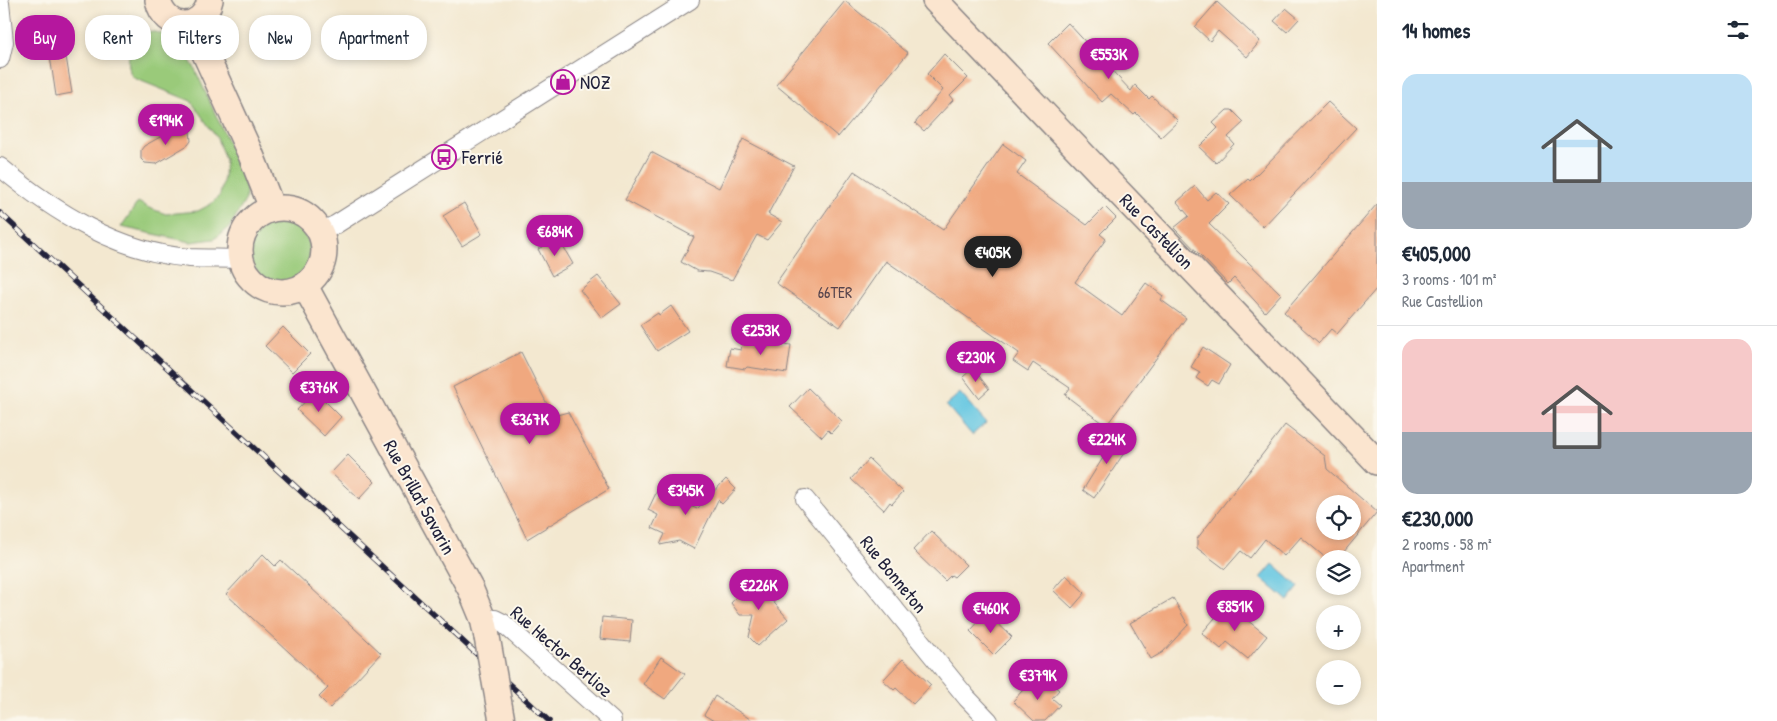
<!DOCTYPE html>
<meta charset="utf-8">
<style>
:root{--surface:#fff;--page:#f6f6f7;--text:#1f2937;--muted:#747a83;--line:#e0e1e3;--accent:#b5179e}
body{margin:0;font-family:"Patrick Hand",sans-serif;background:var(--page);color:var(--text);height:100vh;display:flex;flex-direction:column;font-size:19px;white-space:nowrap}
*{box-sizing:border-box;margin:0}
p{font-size:16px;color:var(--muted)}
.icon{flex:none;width:28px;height:28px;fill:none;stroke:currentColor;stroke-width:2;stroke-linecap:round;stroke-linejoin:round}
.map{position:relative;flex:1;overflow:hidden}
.panel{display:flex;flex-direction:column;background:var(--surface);width:400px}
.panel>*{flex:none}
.guide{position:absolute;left:15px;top:15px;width:475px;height:45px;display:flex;gap:10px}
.fabs{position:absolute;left:1316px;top:495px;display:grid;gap:10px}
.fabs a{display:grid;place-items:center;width:45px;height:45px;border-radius:50%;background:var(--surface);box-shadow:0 2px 8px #0003;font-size:25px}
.price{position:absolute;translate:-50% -42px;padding:0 11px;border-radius:18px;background:var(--accent);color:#fff;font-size:16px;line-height:32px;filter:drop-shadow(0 1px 2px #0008)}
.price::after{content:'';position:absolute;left:50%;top:30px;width:15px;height:11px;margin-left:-8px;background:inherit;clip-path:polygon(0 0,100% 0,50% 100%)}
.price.current{background:#222;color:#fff}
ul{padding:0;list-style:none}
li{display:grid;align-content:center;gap:10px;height:265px;padding:0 25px}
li+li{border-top:1px solid var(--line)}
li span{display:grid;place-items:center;height:155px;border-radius:15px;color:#555}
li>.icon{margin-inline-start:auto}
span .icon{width:90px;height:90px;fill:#fffc;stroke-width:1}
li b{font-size:21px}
h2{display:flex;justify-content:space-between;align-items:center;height:60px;padding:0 25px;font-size:21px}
.chip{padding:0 18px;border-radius:20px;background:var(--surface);box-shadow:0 2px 8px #0003;font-size:18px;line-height:45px}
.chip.current{background:var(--accent);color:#fff}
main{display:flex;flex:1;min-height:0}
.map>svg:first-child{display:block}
.green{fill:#9aca7a;stroke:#5e765a}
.water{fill:#63c6e1;stroke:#42748e}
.building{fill:#f0a87f;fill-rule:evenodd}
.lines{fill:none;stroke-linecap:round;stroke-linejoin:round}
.street-casing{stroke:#8a8586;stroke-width:20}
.secondary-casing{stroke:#8a8586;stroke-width:28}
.street{stroke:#fff;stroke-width:18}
.secondary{stroke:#fbe5cf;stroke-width:25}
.rail-casing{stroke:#22223b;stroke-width:5.5}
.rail{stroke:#fbf7ec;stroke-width:4;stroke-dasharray:11;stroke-linecap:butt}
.secondary-bridge-casing{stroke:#8a8586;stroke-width:28;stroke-linecap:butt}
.secondary-bridge{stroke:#fbe5cf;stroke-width:25}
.labels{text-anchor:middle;stroke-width:4;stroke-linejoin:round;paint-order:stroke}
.number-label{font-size:16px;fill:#56444c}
.poi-label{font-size:19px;fill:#22223b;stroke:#fbf7ec;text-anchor:start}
.street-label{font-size:19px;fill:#22223b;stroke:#fbf7ec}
</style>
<main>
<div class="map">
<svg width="1377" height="721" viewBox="0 0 1377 721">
<rect width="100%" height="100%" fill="#fbf7ec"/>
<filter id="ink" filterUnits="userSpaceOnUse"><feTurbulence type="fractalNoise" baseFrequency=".02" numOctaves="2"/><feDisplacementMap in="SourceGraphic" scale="10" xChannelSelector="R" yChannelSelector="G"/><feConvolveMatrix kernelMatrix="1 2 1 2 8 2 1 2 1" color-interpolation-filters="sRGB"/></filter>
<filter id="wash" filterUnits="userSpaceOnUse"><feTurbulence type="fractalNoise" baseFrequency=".0096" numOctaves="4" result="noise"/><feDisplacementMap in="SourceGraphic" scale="20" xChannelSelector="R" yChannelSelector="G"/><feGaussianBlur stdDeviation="1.12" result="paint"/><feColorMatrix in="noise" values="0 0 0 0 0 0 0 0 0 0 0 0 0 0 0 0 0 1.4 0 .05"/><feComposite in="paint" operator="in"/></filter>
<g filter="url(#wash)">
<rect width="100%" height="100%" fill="#f3e8d0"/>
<path class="green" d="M 147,31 C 176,34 179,43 194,67 L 240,168 L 246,189 L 246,199 L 229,228 L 214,239 L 191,242 L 121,227 L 138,202 L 149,208 L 166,214 L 198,211 L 211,204 L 220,195 L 224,177 L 225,160 L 217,138 L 191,101 L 134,78 C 130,74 130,72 129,67 C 126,51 136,41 147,31 Z
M250 252a30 30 0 1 1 60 0a30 30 0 1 1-60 0Z"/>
<path class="water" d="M 960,393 L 986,423 L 972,435 L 946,405 Z
M 1273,564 L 1299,587 L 1288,601 L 1261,578 Z"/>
<g id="blocks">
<path class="building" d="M 845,1 L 908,53 L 838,137 L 776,85 Z
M 1217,2 L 1260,41 L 1247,57 L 1218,31 L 1210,41 L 1195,27 Z
M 1286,8 L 1299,19 L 1287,32 L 1274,21 Z
M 1068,23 L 1131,91 L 1135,85 L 1149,99 L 1152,96 L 1178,121 L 1161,137 L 1136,113 L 1134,115 L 1111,94 L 1102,102 L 1048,43 Z
M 61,26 L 72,93 L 56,96 L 46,29 Z
M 944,54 L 968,78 L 950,96 L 953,100 L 924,131 L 915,123 L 943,90 L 927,74 Z
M 1328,102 L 1356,128 L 1263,227 L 1230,195 L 1248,179 L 1250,181 Z
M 1227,110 L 1232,110 L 1244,122 L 1228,137 L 1234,144 L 1216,163 L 1199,147 L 1218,128 L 1213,123 Z
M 180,126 L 186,127 L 190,131 L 191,141 L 188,145 L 156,164 L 145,163 L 141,159 L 141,150 L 144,146 Z
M 743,139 L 794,166 L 768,214 L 782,222 L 767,240 L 757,235 L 732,280 L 709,272 L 697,271 L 681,262 L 694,237 L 625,200 L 651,152 L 719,188 Z
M 1003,144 L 1026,161 L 1017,174 L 1087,225 L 1105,207 L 1116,218 L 1100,234 L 1106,239 L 1075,282 L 1122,316 L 1146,283 L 1163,296 L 1161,300 L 1186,318 L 1106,426 L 1065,395 L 1070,388 L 1033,363 L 1028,371 L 1013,361 L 1019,353 L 886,261 L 840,327 L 776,283 L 854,171 L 943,230 Z
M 1195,186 L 1207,200 L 1216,192 L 1229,204 L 1209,224 L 1281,294 L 1265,312 L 1234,278 L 1228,284 L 1174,228 L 1189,216 L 1177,202 Z
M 464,203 L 482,234 L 462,246 L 443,216 Z
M 1377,204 L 1377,288 L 1337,334 L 1331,329 L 1319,343 L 1284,312 Z
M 558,238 L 573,264 L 552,276 L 538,249 Z
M 598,276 L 621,304 L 602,318 L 580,290 Z
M 671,306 L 688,331 L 657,351 L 640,325 L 658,313 L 659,315 Z
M 283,327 L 310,354 L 292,372 L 265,346 Z
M 743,338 L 791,345 L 787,373 L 747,367 L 745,369 L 727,366 L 730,348 L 741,350 Z
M 1203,347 L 1230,365 L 1219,384 L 1212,380 L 1208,386 L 1196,378 L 1200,372 L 1191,367 Z
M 521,352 L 553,416 L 568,412 L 609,489 L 527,539 L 453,387 Z
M 973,368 L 989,389 L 979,398 L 963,377 Z
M 808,388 L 842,421 L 831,433 L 828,430 L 822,437 L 790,407 Z
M 315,391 L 341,417 L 324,436 L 297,410 Z
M 1285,425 L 1325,456 L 1327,469 L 1377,512 L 1338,559 L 1327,559 L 1301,537 L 1284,556 L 1265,539 L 1250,558 L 1241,551 L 1225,569 L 1197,548 L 1197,539 ZM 1325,504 L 1352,504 L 1352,531 L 1325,531 Z
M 1119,432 L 1132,441 L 1094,498 L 1083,490 Z
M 348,455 L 375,482 L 359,499 L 331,473 Z
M 869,459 L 903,492 L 892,504 L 890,502 L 884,510 L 851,479 Z
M 726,479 L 736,489 L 722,504 L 718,500 L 694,549 L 679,541 L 660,545 L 665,534 L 652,528 L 658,515 L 648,510 L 657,491 L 697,509 Z
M 931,531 L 966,565 L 954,577 L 951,575 L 945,581 L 913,550 Z
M 263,554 L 275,566 L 281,560 L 381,653 L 330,708 L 319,697 L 328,688 L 226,594 Z
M 1066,575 L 1085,593 L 1072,608 L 1053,590 Z
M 752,580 L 759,581 L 764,587 L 764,591 L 788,619 L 758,646 L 749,637 L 754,615 L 740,615 L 731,603 Z
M 1173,598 L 1188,625 L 1163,652 L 1151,659 L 1130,623 Z
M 1227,604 L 1267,636 L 1248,659 L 1227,642 L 1221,649 L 1202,633 Z
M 987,613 L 1012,637 L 994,655 L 970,631 Z
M 602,617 L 632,620 L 630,642 L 600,639 Z
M 661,657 L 685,674 L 665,699 L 643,684 Z
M 903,659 L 931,685 L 913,704 L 896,688 L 894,690 L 883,680 Z
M 1046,679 L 1059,690 L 1052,698 L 1060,705 L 1045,721 L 1034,721 L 1013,701 L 1032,680 L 1039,687 Z
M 715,696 L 753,721 L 714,721 L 704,715 Z"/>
</g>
</g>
<g filter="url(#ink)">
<use href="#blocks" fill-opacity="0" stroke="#8a8586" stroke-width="1"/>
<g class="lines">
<defs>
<path id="street" d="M 0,3 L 4,42 L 0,59
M 0,167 C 54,212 118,252 190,258 C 207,259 224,258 240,259
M 320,232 L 335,225 L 690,0
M 805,499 L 967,698 L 989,721
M 483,619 L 495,619 L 503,623 L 612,721"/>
<path id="secondary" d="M 158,0 C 165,32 203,32 210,0
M 935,0 L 1377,462
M 191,23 L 251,155 L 272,208
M240 250a42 42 0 1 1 84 0a42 42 0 1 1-84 0Z
M 305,286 L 471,590 L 483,619 L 487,637"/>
</defs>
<use href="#street" class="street-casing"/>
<use href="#secondary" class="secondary-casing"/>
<use href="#street" class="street"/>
<use href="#secondary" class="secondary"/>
<defs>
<path id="rail" d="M 0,213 L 549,721"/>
</defs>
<use href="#rail" class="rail-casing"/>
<use href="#rail" class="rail"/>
<defs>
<path id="secondary-bridge" d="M 487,637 L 502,721"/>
</defs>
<use href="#secondary-bridge" class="secondary-bridge-casing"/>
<use href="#secondary-bridge" class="secondary-bridge"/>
</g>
</g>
<defs>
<symbol id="shop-ring" viewBox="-11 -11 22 22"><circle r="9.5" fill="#fbf7ec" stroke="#b5179e" stroke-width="1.5"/><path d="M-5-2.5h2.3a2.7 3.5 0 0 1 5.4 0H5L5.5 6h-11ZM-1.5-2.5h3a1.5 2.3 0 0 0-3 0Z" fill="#b5179e"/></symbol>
<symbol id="bus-ring" viewBox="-11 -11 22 22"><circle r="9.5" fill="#fbf7ec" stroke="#b5179e" stroke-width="1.5"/><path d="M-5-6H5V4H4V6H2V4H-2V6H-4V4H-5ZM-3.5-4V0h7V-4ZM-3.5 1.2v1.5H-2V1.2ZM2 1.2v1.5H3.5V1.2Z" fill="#b5179e"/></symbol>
</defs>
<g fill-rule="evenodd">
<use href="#shop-ring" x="549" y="68" width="28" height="28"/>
<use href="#bus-ring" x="430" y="143" width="28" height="28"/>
</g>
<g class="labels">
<g class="number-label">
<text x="835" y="298">66TER</text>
</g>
<g class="poi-label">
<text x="580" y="89">NOZ</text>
<text x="462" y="164">Ferrié</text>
</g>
<g class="street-label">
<text transform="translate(1157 231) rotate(46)" y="7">Rue Castellion</text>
<text transform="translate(420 497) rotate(61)" y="7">Rue Brillat Savarin</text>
<text transform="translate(894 574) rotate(51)" y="7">Rue Bonneton</text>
<text transform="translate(562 651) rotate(41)" y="7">Rue Hector Berlioz</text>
</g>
</g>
</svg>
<div class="fabs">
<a><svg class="icon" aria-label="locate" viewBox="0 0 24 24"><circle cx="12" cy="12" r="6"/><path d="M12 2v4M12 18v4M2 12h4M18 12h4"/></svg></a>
<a><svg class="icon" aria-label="layers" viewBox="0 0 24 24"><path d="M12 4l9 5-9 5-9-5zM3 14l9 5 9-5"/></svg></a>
<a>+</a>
<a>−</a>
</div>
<b class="price" style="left:1109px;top:80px">€553K</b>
<b class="price" style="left:166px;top:146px">€194K</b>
<b class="price" style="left:555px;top:257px">€684K</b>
<b class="price current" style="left:993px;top:278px">€405K</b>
<b class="price" style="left:761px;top:356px">€253K</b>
<b class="price" style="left:976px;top:383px">€230K</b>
<b class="price" style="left:319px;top:413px">€376K</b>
<b class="price" style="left:530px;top:445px">€367K</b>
<b class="price" style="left:1107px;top:465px">€224K</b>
<b class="price" style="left:686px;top:516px">€345K</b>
<b class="price" style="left:759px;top:611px">€226K</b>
<b class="price" style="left:1235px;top:632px">€851K</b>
<b class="price" style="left:991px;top:634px">€460K</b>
<b class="price" style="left:1038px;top:701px">€379K</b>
<div class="guide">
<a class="chip current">Buy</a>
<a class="chip">Rent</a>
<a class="chip">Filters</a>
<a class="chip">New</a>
<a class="chip">Apartment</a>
</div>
</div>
<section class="panel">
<h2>14 homes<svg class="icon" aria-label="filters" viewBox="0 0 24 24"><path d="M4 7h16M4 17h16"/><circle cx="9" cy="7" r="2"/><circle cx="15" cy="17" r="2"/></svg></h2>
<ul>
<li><span style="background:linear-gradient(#bfe0f5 70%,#9aa5b1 0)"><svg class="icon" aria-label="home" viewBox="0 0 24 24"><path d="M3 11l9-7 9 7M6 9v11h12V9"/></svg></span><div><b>€405,000</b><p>3 rooms · 101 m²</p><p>Rue Castellion</p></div></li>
<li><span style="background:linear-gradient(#f6c9c9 60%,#9aa5b1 0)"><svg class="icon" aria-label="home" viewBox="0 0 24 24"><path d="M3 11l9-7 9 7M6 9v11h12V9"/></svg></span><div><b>€230,000</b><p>2 rooms · 58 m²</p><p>Apartment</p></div></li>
</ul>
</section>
</main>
